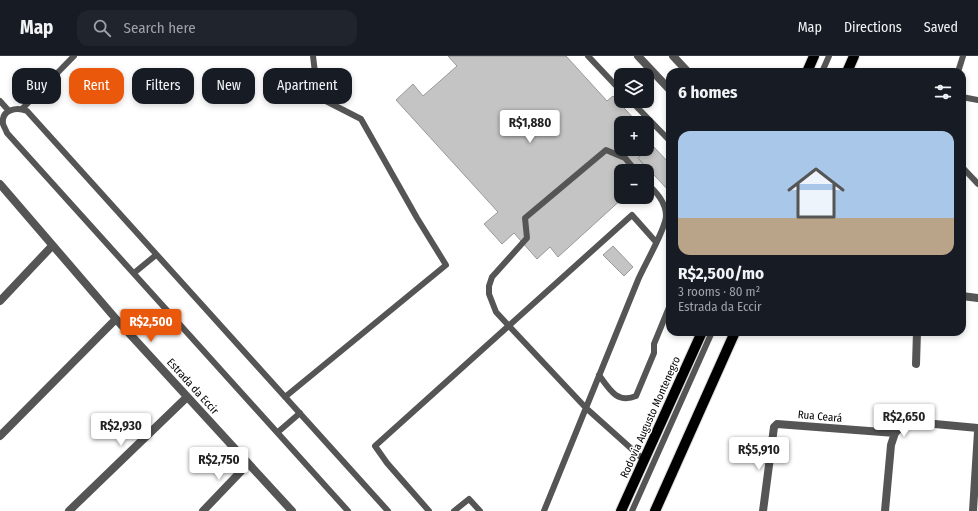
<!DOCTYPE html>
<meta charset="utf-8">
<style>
:root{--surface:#171b24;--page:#20242c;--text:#f1f3f6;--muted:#9ea1a6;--line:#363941;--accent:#ea580c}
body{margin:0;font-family:"Fira Sans Condensed",sans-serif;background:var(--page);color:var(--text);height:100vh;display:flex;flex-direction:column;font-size:15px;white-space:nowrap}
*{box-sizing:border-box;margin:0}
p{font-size:13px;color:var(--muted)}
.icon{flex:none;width:22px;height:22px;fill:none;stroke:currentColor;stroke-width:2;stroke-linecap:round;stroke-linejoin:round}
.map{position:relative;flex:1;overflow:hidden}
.panel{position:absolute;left:666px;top:12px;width:300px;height:268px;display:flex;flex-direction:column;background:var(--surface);border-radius:12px;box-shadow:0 2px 6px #0003}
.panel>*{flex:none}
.hud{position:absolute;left:12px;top:12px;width:380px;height:36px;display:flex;gap:8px}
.tools{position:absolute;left:614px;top:12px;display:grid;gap:8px}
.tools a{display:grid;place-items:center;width:40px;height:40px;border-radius:8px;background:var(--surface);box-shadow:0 2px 6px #0003;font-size:20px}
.price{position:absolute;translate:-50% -34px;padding:0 9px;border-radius:4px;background:#fff;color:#222;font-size:13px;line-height:26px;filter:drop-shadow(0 1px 2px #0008)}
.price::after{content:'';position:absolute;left:50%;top:24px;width:12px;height:9px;margin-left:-6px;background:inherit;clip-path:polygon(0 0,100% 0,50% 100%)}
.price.selected{background:var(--accent);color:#fff}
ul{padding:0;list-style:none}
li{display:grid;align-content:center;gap:8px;height:212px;padding:0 12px}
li+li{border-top:1px solid var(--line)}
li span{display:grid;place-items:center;height:124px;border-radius:12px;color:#555}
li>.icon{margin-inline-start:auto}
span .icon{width:72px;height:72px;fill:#fffc;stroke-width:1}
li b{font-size:17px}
h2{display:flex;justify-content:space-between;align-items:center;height:48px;padding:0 12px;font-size:17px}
.tag{padding:0 14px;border-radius:12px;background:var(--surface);box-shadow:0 2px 6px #0003;font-size:14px;line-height:36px}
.tag.selected{background:var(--accent);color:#fff}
header{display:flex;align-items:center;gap:24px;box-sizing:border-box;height:56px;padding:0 20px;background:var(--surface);border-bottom:1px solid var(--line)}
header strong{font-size:19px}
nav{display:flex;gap:22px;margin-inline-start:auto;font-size:14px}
.search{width:280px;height:36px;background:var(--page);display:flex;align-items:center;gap:10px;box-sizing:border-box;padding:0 14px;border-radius:12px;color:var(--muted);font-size:15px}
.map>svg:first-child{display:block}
.building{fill:#c4c4c4;stroke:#999}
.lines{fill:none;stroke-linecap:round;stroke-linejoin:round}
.primary-casing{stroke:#dbdbdb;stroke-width:12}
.lane{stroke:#555;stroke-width:6}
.street{stroke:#555;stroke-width:8}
.primary{stroke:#000;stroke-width:10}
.labels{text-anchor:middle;stroke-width:3;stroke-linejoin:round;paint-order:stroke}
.street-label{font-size:11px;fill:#000;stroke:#fff}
</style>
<header>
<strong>Map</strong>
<div class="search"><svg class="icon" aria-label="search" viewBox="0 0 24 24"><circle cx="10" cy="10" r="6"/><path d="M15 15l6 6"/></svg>Search here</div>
<nav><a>Map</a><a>Directions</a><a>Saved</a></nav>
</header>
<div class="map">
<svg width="978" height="455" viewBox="0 0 978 455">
<rect width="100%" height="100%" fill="#fff"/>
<path class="building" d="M 448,0 L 566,0 L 607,45 L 613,40 L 637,66 L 621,67 L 621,93 L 646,93 L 646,94 L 638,102 L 644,109 L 638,115 L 621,115 L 621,141 L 624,141 L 558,201 L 550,191 L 537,203 L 514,177 L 502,188 L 484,168 L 498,156 L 396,44 L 413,28 L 423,40 L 457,10 Z
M 652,89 L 670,108 L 670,136 L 638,102 Z
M 613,190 L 633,211 L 624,220 L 603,199 Z"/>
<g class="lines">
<defs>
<path id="primary" d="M 807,16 L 814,0
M 847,16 L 854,0
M 621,455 L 702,276
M 655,455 L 735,276"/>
</defs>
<use href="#primary" class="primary-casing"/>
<path class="lane" d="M 588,0 L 621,35
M 822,16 L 829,0
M 958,16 L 963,0
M 962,41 L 978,44
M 0,45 L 9,55
M 631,45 L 670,85
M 22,53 L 74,0
M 962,111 L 978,128
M 636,115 L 625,102 L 606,94 L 525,162 L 527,182 L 492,221 L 489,230 L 489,238 L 496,256 L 509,270 L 586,352 L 644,404
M 134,217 L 156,199
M 599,319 C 609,333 617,348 636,340 L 654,297 L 654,288 L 670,249
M 285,341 L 446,209 L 417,162 L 361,63 L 318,41 L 313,0
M 278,376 L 300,357
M 348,455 L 7,77 C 6,74 4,71 3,68 C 1,53 17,51 27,55 L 388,455
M 429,455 L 387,407 L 375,390 L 632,159 L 656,186
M 454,455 L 469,443 L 480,455
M 544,455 C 576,378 606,301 638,224 C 644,210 666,172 666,160 C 666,146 656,136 647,127
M 632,455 L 712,276"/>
<path class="street" d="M 638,0 L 670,34
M 673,0 L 688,16
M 0,128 L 116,263 L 292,455
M 962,240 L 978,242
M 0,245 L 52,190
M 916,308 L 917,276
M 0,380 L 116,263
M 69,455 L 187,341
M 203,455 L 248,408
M 763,455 L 774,371 L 777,368 L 895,377
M 885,455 L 891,389 L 895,377 L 901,371 L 910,368 L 924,367 L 978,372
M 973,455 L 978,376"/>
<use href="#primary" class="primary"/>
</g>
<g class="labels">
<g class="street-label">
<text transform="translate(193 330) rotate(48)" y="4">Estrada da Eccir</text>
<text transform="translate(820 360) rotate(5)" y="4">Rua Ceará</text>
<text transform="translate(650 361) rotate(-66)" y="4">Rodovia Augusto Montenegro</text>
</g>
</g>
</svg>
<div class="tools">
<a><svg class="icon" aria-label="layers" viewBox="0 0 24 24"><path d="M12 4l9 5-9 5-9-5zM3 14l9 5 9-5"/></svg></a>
<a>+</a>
<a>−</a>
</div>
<b class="price" style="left:530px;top:88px">R$1,880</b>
<b class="price selected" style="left:151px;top:287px">R$2,500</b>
<b class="price" style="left:904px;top:382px">R$2,650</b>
<b class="price" style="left:121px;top:391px">R$2,930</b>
<b class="price" style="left:759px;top:415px">R$5,910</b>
<b class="price" style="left:219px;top:425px">R$2,750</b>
<div class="hud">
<a class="tag">Buy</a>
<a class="tag selected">Rent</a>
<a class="tag">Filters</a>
<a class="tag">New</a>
<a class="tag">Apartment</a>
</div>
<section class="panel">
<h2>6 homes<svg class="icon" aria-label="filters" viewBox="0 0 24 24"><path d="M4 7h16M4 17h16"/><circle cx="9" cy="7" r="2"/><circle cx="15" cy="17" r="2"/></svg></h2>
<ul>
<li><span style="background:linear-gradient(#a9c7e8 70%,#b9a48a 0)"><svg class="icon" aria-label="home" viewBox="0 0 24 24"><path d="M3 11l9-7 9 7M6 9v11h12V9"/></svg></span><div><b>R$2,500/mo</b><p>3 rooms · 80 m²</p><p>Estrada da Eccir</p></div></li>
</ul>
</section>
</div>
